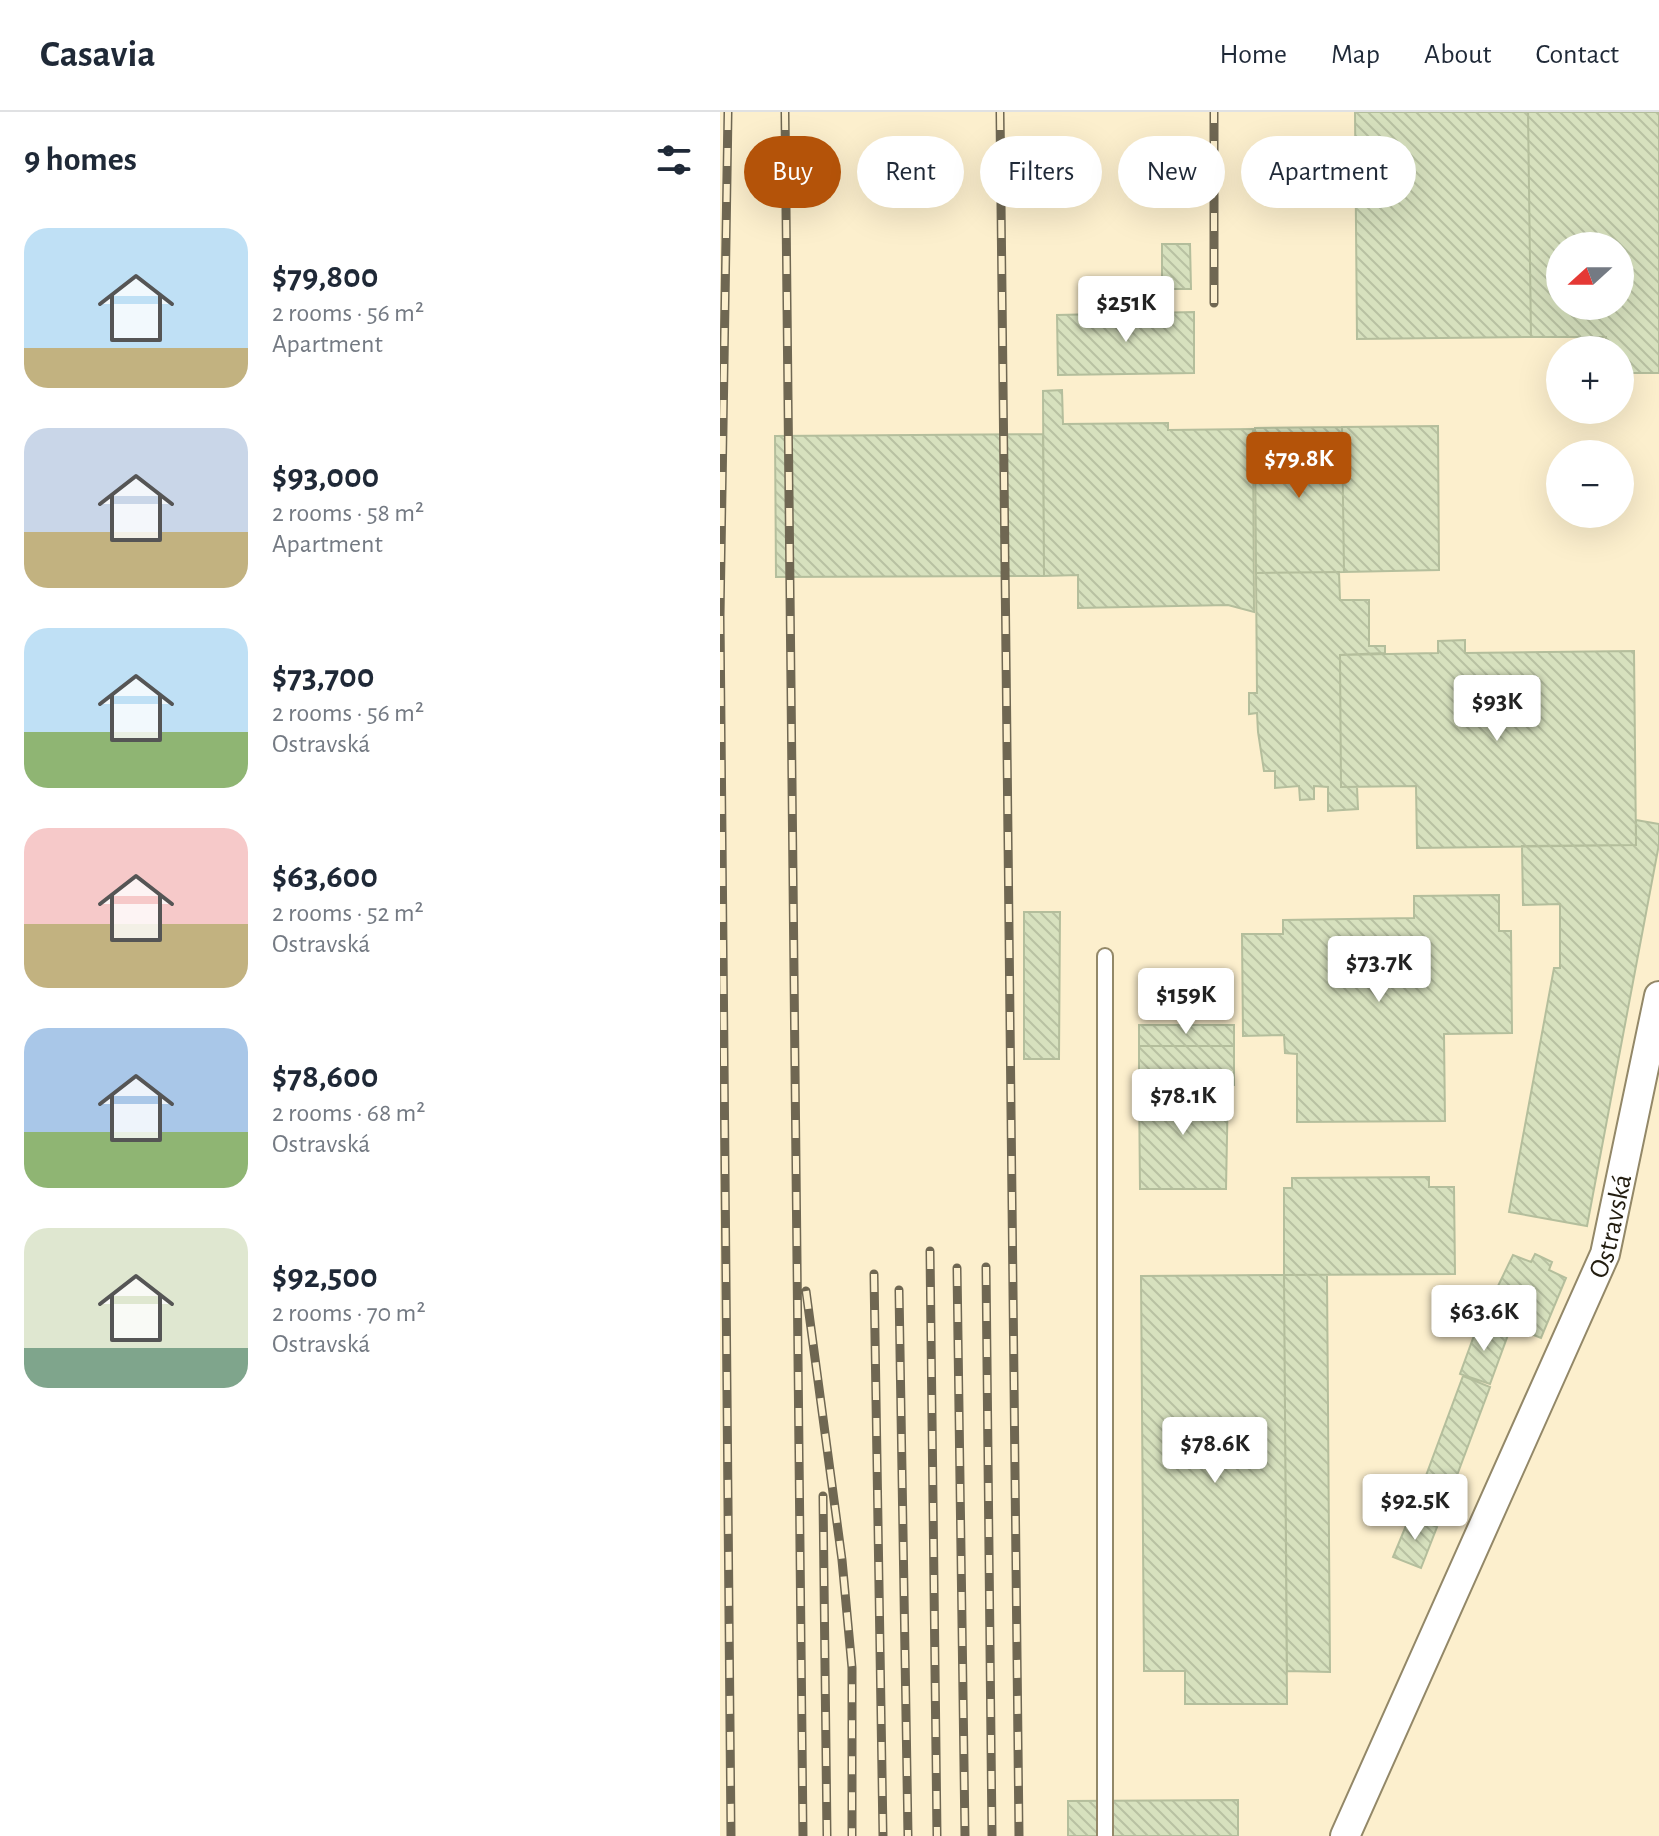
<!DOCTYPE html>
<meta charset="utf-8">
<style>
:root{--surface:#fff;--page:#f6f6f7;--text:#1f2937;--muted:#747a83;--line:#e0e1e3;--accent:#b45309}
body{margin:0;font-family:"Alegreya Sans",sans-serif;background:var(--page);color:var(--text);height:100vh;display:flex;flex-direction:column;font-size:30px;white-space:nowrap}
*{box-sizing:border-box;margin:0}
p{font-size:26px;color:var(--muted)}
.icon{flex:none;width:44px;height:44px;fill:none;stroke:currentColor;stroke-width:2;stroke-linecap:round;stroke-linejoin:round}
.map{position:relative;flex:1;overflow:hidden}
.details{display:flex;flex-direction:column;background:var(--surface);width:720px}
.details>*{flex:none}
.guide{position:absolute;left:24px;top:24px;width:760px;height:72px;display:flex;gap:16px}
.needle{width:52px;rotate:249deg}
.controls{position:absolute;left:826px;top:120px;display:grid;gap:16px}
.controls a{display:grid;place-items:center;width:88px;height:88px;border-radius:50%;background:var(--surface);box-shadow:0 8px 32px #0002;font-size:40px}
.price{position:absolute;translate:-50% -68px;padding:0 18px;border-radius:8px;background:#fff;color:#222;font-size:26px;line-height:52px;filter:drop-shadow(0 2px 4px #0008)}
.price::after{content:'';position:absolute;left:50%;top:48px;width:24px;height:18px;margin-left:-12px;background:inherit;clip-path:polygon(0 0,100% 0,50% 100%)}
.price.selected{background:var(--accent);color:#fff}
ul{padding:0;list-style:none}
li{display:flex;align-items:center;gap:24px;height:200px;padding:0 24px}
li span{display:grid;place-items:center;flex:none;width:224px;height:160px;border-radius:24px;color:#555}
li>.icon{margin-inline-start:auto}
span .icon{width:96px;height:96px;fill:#fffc;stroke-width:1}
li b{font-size:34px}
h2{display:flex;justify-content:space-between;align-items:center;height:96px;padding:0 24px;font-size:34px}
.chip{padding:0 28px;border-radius:36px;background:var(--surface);box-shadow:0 8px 32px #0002;font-size:28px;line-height:72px}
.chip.selected{background:var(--accent);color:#fff}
header{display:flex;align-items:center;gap:48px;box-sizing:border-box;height:112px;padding:0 40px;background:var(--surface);border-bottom:2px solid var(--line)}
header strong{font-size:38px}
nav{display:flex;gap:44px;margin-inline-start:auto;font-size:28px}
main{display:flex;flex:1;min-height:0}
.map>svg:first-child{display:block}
.building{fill:url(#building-back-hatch);stroke:#b4be9c;stroke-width:2;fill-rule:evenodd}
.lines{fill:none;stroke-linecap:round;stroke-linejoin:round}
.service-casing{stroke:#938868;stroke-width:18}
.minor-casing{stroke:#938868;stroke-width:32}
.service{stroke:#fff;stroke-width:14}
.minor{stroke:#fff;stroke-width:28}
.rail-casing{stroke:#6f6752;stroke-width:9}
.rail{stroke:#fcefcd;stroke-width:6;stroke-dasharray:18;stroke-linecap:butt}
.labels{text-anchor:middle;stroke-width:6;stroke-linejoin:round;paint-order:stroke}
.street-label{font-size:28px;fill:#221d10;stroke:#fcefcd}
</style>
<header>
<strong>Casavia</strong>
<nav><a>Home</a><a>Map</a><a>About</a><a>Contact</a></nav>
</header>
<main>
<section class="details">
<h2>9 homes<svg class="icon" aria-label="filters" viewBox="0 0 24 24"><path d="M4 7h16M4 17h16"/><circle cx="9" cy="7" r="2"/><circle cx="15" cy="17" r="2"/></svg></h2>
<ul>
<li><span style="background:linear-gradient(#bfe0f5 75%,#c2b280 0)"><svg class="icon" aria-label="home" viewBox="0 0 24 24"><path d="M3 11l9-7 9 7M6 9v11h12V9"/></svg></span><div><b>$79,800</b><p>2 rooms · 56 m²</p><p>Apartment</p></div></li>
<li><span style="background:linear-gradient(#c9d6e8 65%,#c2b280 0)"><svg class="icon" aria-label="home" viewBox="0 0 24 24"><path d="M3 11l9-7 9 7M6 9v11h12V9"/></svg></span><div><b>$93,000</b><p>2 rooms · 58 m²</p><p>Apartment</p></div></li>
<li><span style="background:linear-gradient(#bfe0f5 65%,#8fb573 0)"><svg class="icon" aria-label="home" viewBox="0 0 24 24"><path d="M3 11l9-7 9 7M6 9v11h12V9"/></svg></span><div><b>$73,700</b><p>2 rooms · 56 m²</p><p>Ostravská</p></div></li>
<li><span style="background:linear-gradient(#f6c9c9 60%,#c2b280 0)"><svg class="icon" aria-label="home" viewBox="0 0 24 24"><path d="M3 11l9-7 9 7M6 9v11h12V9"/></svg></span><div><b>$63,600</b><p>2 rooms · 52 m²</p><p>Ostravská</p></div></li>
<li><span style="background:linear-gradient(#a9c7e8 65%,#8fb573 0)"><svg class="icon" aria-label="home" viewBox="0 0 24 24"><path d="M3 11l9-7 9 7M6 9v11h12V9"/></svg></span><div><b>$78,600</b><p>2 rooms · 68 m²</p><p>Ostravská</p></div></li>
<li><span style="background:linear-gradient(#dfe7d0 75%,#7fa58c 0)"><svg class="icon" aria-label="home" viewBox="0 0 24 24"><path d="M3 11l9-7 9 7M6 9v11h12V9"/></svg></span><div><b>$92,500</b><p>2 rooms · 70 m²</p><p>Ostravská</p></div></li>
</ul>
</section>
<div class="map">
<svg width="939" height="1724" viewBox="0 0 939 1724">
<defs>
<pattern id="building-back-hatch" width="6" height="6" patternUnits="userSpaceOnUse" patternTransform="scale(2)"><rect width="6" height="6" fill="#d7e1be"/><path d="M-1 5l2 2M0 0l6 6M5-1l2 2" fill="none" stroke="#b8c1a2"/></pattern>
</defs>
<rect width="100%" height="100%" fill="#fcefcd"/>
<path class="building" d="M 635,0 L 808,0 L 811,225 L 637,227 Z
M 808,0 L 939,0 L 939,261 L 900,261 L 900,238 L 886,238 L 886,225 L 811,225 ZM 840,134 L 900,134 L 900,194 L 840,194 Z
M 442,132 L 470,132 L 471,177 L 442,177 Z
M 474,200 L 474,261 L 338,263 L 337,203 Z
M 342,278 L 343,312 L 448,311 L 448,318 L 533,317 L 534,500 L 508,493 L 358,496 L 358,463 L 324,464 L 323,279 Z
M 718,314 L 719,458 L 624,460 L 622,315 Z
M 622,315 L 624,460 L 536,461 L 535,316 Z
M 323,322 L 324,464 L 56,465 L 55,324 Z
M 619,460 L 620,488 L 649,488 L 649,534 L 665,534 L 665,541 L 620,543 L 621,675 L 637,675 L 638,697 L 608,699 L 608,675 L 594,674 L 594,687 L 580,688 L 579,674 L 555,676 L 555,659 L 544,659 L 538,620 L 537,601 L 529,602 L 529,581 L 537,581 L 536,461 Z
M 745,528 L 745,541 L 914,539 L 916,733 L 697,736 L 696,674 L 621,675 L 620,543 L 718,541 L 718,529 Z
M 916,708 L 939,712 L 939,732 L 867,1114 L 789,1100 L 834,856 L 840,856 L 840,792 L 803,793 L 802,734 L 916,733 Z
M 779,783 L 779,819 L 791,819 L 792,921 L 724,922 L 725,1009 L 577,1010 L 577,942 L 565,941 L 564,923 L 523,924 L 522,822 L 563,822 L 563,808 L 694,806 L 694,784 Z
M 304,800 L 340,800 L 339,947 L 304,947 Z
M 419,913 L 514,913 L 514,934 L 419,934 Z
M 419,934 L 514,934 L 514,973 L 419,974 Z
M 508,973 L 506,1077 L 420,1077 L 419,974 Z
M 709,1065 L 709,1075 L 734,1075 L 735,1162 L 564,1163 L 564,1076 L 572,1076 L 572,1066 Z
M 815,1142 L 832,1150 L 829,1158 L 846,1166 L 821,1226 L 764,1203 L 793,1143 L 811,1150 Z
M 564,1163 L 607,1163 L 610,1560 L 567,1559 Z
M 564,1163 L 567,1592 L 465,1592 L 465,1559 L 424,1559 L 421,1164 Z
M 759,1210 L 789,1220 L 770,1272 L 740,1262 Z
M 743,1264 L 770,1275 L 721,1406 L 694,1396 Z
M 690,1404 L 717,1415 L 701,1456 L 673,1445 Z
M 518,1688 L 518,1724 L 348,1724 L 348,1689 Z"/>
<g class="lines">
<defs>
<path id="service" d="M 385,1724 L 385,844"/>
<g id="minor">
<path id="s1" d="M 625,1724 L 885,1142 L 939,884"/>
</g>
</defs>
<use href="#service" class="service-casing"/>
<use href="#minor" class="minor-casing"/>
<use href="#service" class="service"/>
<use href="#minor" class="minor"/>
<defs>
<path id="rail" d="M 8,0 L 0,504 L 11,1724
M 65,0 L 83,1724
M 280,0 L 299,1724
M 494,191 L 494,0
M 210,1139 L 217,1724
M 266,1155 L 272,1724
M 237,1156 L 245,1724
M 154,1162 L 163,1724
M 179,1178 L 188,1724
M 86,1179 L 122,1448 L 132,1556 L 132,1724
M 103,1384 L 107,1724"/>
</defs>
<use href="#rail" class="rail-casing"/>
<use href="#rail" class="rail"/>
</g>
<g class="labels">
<g class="street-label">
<text dy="10" stroke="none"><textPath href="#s1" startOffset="666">Ostravská</textPath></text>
</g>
</g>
</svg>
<div class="controls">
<a><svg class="needle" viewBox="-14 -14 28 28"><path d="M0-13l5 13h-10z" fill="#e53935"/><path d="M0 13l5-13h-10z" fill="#747a83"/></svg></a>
<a>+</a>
<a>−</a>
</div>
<b class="price" style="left:406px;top:232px">$251K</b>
<b class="price selected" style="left:579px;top:388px">$79.8K</b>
<b class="price" style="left:777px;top:631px">$93K</b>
<b class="price" style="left:659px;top:892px">$73.7K</b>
<b class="price" style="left:466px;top:924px">$159K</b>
<b class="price" style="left:463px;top:1025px">$78.1K</b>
<b class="price" style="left:764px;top:1241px">$63.6K</b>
<b class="price" style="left:495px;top:1373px">$78.6K</b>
<b class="price" style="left:695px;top:1430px">$92.5K</b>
<div class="guide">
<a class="chip selected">Buy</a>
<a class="chip">Rent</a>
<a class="chip">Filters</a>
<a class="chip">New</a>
<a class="chip">Apartment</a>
</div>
</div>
</main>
